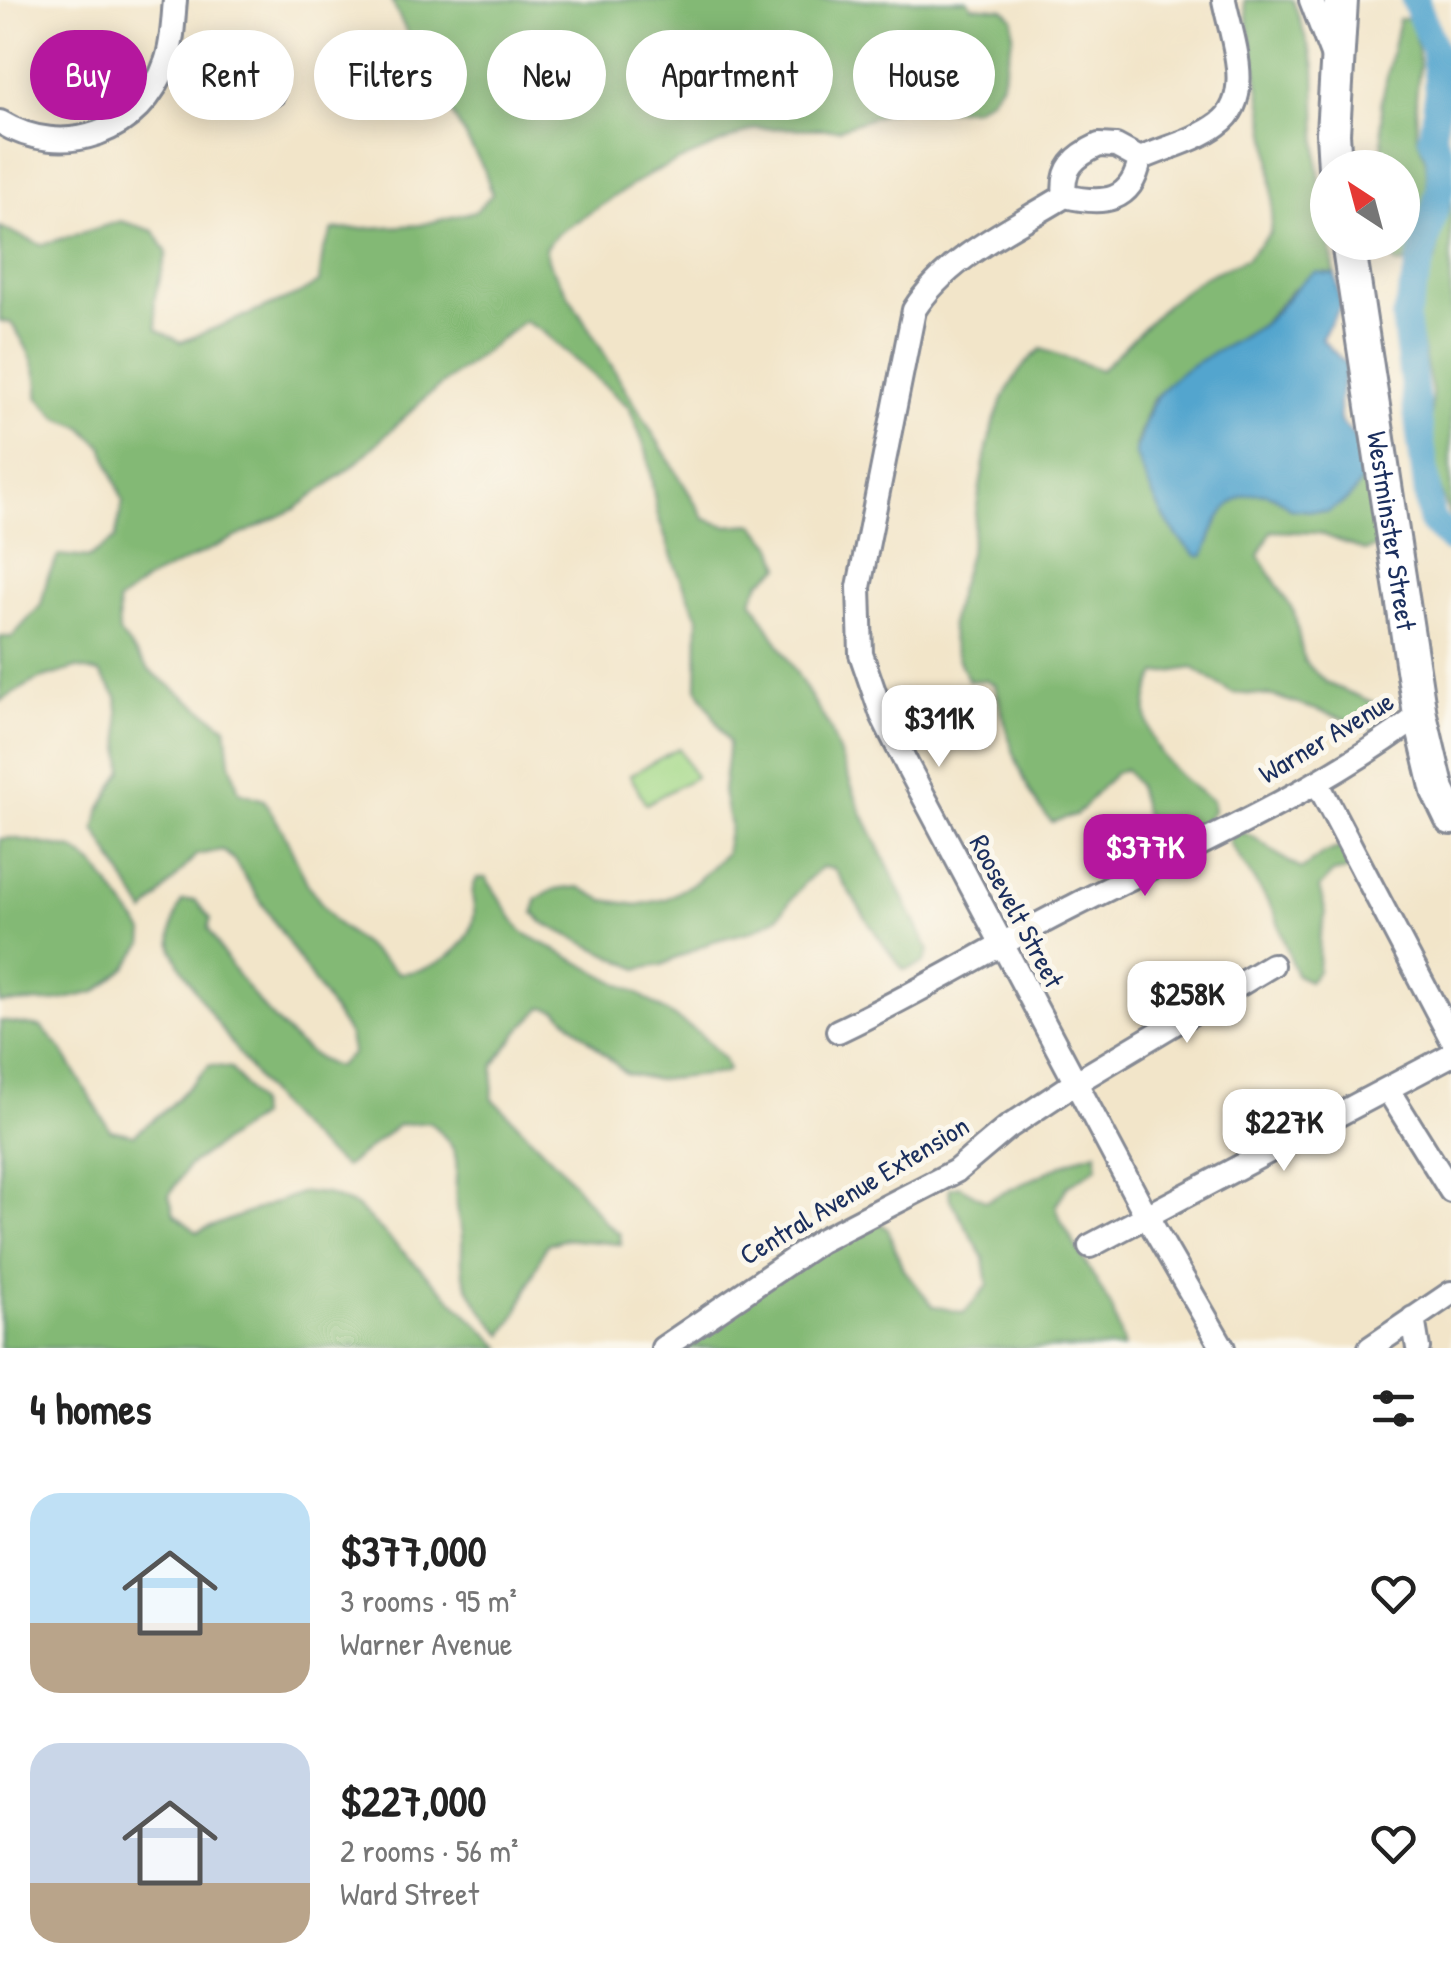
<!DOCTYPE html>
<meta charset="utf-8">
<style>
:root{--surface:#fff;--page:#f6f6f6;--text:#222;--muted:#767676;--accent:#b5179e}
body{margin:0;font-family:"Patrick Hand",sans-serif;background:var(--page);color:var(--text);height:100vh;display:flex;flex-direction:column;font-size:38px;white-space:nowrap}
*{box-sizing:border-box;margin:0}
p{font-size:32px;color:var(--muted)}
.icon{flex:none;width:55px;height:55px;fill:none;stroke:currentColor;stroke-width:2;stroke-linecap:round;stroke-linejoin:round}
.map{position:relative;height:1348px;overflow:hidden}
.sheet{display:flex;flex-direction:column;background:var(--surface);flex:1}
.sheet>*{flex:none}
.hud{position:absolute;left:30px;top:30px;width:1392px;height:90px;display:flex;gap:20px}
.needle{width:65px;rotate:324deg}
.controls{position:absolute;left:1310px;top:150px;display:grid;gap:20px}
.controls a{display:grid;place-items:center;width:110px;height:110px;border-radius:50%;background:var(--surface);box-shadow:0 5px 25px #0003;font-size:50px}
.price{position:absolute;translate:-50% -85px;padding:0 22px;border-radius:20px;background:#fff;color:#222;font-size:32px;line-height:65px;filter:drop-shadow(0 2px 5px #0008)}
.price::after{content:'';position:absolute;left:50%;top:60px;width:30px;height:22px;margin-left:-15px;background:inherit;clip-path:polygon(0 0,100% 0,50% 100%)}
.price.active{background:var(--accent);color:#fff}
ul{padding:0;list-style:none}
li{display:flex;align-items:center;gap:30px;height:250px;padding:0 30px}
li span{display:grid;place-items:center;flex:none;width:280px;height:200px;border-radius:30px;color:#555}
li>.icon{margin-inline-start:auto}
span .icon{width:120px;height:120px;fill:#fffc;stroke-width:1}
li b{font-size:42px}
h2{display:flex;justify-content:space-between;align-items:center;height:120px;padding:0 30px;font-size:42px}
.tag{padding:0 35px;border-radius:45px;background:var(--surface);box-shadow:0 5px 25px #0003;font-size:35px;line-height:90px}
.tag.active{background:var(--accent);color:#fff}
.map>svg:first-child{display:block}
.green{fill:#a4d989;stroke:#608474;stroke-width:2.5}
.forest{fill:#83b975;stroke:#4f746a;stroke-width:2.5}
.water{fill:#53a5ce;stroke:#376a96;stroke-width:2.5}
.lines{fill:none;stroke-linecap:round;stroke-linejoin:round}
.river{stroke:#53a5ce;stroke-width:28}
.minor-casing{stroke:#868a94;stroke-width:28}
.highway-casing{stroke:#868a94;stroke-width:38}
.minor{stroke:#fff;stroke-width:22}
.highway{stroke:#fff;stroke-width:32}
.labels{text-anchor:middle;stroke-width:10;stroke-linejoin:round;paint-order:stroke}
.street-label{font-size:28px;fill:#1b2f5e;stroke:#fbf7ec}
</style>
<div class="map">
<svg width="1451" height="1348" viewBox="0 0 1451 1348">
<rect width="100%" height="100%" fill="#fbf7ec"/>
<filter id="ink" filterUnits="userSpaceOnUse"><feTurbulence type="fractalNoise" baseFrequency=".01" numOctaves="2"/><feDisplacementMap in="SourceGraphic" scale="20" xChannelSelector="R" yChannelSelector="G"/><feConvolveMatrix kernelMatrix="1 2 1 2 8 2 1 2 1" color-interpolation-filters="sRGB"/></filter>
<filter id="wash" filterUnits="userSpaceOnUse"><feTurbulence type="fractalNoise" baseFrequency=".0048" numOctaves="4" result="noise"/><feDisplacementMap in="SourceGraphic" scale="40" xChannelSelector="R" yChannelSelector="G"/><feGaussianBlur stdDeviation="2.25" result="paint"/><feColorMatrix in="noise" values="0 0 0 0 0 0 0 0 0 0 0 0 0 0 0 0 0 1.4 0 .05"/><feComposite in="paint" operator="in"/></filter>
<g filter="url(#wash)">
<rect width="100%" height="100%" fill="#f2e5c9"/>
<path class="green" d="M 679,748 L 695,777 L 646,804 L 630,775 Z"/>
<path class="forest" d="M 391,0 L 967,0 L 972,6 L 1004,9 L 1013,18 L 1013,35 L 1001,84 L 990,98 L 974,108 L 925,111 L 900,108 L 839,129 L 756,128 L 651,173 L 557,234 L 545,248 L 549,263 L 705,519 L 726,526 L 754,524 L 774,547 L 781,567 L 760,582 L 752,600 L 830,728 L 859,806 L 929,951 L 924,963 L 904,970 C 877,940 857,902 834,869 L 822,867 L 804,883 L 778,917 L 752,931 L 713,941 L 662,965 L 638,969 L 543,923 L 534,913 L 536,900 L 553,890 L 579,887 L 604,900 L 637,905 L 666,899 L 697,881 L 725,854 L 730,826 L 723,792 L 729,743 L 697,688 L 698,617 L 674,563 L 657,513 L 647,453 L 629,407 L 542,331 L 524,321 L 426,397 L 354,465 L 295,509 L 148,579 L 118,602 L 119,633 L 149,670 L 226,727 L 230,762 L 239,792 L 264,800 L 283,831 L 308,885 L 334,921 L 399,973 C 431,972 470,951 474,916 C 476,898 467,899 477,878 L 486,878 L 522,932 L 642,996 L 700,1034 L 724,1059 L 728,1070 L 724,1073 L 657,1080 L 625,1073 L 557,1010 L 543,1007 L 524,1025 L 494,1064 L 492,1098 L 560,1167 L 605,1222 L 620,1234 L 621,1244 L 565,1239 L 546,1245 L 515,1317 L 503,1335 C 487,1316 471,1300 464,1276 C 460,1262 463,1251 462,1237 C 462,1226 456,1216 456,1206 C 453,1161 468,1155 429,1122 L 398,1125 L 345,1167 C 321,1151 302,1132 282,1110 C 263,1089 174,967 172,945 C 170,929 175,914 182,901 L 195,900 L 211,919 L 208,928 C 231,971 290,1051 336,1067 L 352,1054 L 349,1035 L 233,859 L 222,850 L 196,855 L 145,913 L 95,829 L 101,808 L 123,770 L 117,697 L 100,673 L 76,668 L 37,680 L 0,701 L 0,637 L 12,637 L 41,605 L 48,576 L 59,555 L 88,558 L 115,539 L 123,501 L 103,447 L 82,427 L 58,418 L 38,397 C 40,370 27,345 11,323 L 0,321 L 0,227 L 41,245 L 121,221 L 154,231 L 167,253 L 154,300 L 157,329 L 181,342 L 299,294 L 319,282 L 323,251 L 333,230 L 420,225 L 476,211 L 492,194 L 484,169 L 419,57 Z
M 1244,0 L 1293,0 L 1315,66 L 1318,168 L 1335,275 L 1326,272 L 1293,289 L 1261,325 L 1178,375 L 1151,401 L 1135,447 L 1136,455 L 1151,491 L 1203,556 C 1210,544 1212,530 1219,519 C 1237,489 1267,484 1290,509 L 1328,512 L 1356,488 L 1364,470 L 1370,472 L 1377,547 L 1365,551 L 1319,533 L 1271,531 L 1259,556 L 1294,612 L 1304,661 L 1326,683 L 1382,706 L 1385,718 L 1373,728 L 1273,696 L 1232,693 L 1193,668 L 1157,674 C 1127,725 1168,773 1212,800 L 1213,811 L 1194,833 L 1168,843 L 1149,831 L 1137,785 L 1125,769 L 1115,773 L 1076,815 L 1052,822 C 1020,791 1006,728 995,685 L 986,680 L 969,681 C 961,666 949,641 951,623 C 954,598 965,573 970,548 C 984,479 983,396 1041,349 L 1101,370 L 1167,304 L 1202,278 L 1246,259 L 1270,233 L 1273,200 L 1269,143 Z
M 1399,19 L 1412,19 L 1420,64 L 1416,97 L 1417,134 L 1426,162 L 1428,197 L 1411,260 L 1398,265 L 1391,258 L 1387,243 L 1402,242 L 1402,168 L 1383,167 L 1381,104 Z
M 1451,176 L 1451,518 L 1429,461 L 1432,392 L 1415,313 L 1421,288 L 1436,259 Z
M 1234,831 C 1259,833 1275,858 1302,869 L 1324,853 L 1341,847 L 1352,855 L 1348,870 L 1333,873 L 1319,888 L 1326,913 L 1320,935 L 1318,971 L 1309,981 L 1296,975 L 1274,911 L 1229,842 Z
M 12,838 L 73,849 L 95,866 L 144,932 L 143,944 L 127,967 L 96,992 L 51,1002 L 0,1003 L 0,839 Z
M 0,1021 L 41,1027 L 62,1050 L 110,1130 L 134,1135 L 171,1105 L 210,1065 L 231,1068 L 257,1103 L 258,1117 L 188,1166 L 169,1195 L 174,1214 L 197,1232 L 303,1192 L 326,1194 L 356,1206 L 502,1348 L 0,1348 Z
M 1097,1152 L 1097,1167 L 1067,1187 L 1056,1205 L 1061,1221 L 1112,1308 L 1124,1348 L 672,1348 L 812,1252 L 879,1222 L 888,1229 L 902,1267 L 933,1306 L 964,1313 L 988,1285 L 984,1258 L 950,1199 L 949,1188 L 959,1186 L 986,1201 L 1079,1157 Z"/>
<path class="water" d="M 1316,272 L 1335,275 L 1341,306 L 1321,339 L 1347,365 L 1339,403 L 1340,422 C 1365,443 1374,473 1348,499 C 1342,505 1335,506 1328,512 L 1290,509 C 1267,484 1237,489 1219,519 C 1212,530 1210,544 1203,556 L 1197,556 C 1165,530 1151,493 1136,455 C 1135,445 1140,443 1142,433 C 1155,369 1211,360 1260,326 C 1282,311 1292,285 1316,272 Z"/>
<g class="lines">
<path class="river" d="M 1415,0 L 1435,51 L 1439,90 L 1432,136 L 1440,155 L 1441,186 L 1405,319 L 1431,520 L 1451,540"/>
</g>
</g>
<g filter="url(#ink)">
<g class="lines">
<defs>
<path id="minor" d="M 1311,0 L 1333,57
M 166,63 L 273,94
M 0,122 C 63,160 142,134 166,62 C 173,43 173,20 175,0
M 1099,145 L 1116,146 L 1140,159 C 1132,203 1103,205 1065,196 C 1061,168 1075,156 1099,145 Z
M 1140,159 C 1164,148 1197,140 1218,124 C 1256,98 1231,36 1224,0
M 1065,196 C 1012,229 948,256 914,310 L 859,587 L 861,654 L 882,715 L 907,765 L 1146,1215 L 1223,1348
M 1317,782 L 1451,1038
M 838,1031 C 919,993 994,946 1074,906 C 1191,847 1315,794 1420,715
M 1388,1090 L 1451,1191
M 1090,1246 L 1451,1055
M 1413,1318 L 1418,1348
M 663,1348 L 820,1241 L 956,1171 L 1007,1128 L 1075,1083 L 1272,965
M 1370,1348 L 1451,1293"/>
<g id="highway">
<path d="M 1335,168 L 1333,133 L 1341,0"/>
<path id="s1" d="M 1348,242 L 1420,715 L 1438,791 L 1451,818"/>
</g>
</defs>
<use href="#minor" class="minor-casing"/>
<use href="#highway" class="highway-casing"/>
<use href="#minor" class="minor"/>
<use href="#highway" class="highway"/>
</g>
</g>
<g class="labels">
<g class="street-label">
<text dy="10" stroke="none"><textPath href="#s1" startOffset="292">Westminster Street</textPath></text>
<text transform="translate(1326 737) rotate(-31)" y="10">Warner Avenue</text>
<text transform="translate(1017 911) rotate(62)" y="10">Roosevelt Street</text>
<text transform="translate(854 1190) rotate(-31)" y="10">Central Avenue Extension</text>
</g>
</g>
</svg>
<div class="controls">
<a><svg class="needle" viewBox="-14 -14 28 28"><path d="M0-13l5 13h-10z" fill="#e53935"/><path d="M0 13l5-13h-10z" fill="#767676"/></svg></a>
</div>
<b class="price" style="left:939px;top:770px">$311K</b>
<b class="price active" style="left:1145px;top:899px">$377K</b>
<b class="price" style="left:1187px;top:1046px">$258K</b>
<b class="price" style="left:1284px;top:1174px">$227K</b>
<div class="hud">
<a class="tag active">Buy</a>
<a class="tag">Rent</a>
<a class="tag">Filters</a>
<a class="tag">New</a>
<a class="tag">Apartment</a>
<a class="tag">House</a>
</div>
</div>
<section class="sheet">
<h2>4 homes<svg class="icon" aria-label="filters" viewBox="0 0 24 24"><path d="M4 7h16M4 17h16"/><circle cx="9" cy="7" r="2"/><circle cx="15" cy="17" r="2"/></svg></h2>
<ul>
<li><span style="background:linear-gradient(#bfe0f5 65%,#b9a48a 0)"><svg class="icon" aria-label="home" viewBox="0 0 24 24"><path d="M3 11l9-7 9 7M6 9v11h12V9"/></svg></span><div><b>$377,000</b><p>3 rooms · 95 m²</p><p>Warner Avenue</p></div><svg class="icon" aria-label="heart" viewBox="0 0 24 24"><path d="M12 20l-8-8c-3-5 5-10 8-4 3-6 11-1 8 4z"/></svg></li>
<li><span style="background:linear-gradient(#c9d6e8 70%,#b9a48a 0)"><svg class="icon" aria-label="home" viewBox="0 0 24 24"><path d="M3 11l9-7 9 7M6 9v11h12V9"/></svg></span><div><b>$227,000</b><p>2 rooms · 56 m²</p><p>Ward Street</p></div><svg class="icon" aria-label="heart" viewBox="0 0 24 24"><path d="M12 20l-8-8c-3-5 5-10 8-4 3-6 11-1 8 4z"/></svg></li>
</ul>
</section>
